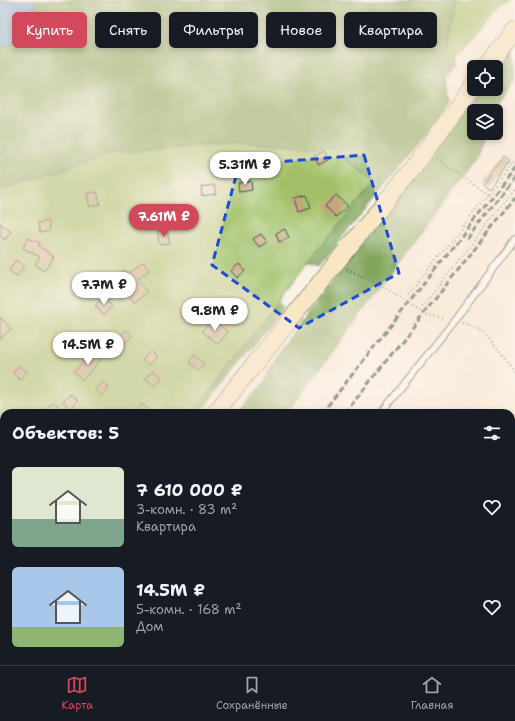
<!DOCTYPE html>
<html lang="ru">
<meta charset="utf-8">
<style>
:root{--surface:#171b24;--page:#242831;--text:#f1f3f6;--muted:#9ea1a6;--line:#363941;--accent:#d1495b}
body{margin:0;font-family:"Shantell Sans",sans-serif;background:var(--page);color:var(--text);height:100vh;display:flex;flex-direction:column;font-size:15px;white-space:nowrap}
*{box-sizing:border-box;margin:0}
p{font-size:13px;color:var(--muted)}
.icon{flex:none;width:22px;height:22px;fill:none;stroke:currentColor;stroke-width:2;stroke-linecap:round;stroke-linejoin:round}
.map{position:relative;flex:1;overflow:hidden}
.side{position:absolute;left:0px;top:409px;width:515px;height:256px;display:flex;flex-direction:column;background:var(--surface);border-radius:12px 12px 0 0;box-shadow:0 2px 6px #0003}
.side>*{flex:none}
.hud{position:absolute;left:12px;top:12px;width:491px;height:36px;display:flex;gap:8px}
.buttons{position:absolute;left:467px;top:60px;display:grid;gap:8px}
.buttons a{display:grid;place-items:center;width:36px;height:36px;border-radius:6px;background:var(--surface);box-shadow:0 2px 6px #0003;font-size:20px}
.price{position:absolute;translate:-50% -34px;padding:0 9px;border-radius:14px;background:#fff;color:#222;font-size:13px;line-height:26px;filter:drop-shadow(0 1px 2px #0008)}
.price::after{content:'';position:absolute;left:50%;top:24px;width:12px;height:9px;margin-left:-6px;background:inherit;clip-path:polygon(0 0,100% 0,50% 100%)}
.price.on{background:var(--accent);color:#fff}
ul{padding:0;list-style:none}
li{display:flex;align-items:center;gap:12px;height:100px;padding:0 12px}
li span{display:grid;place-items:center;flex:none;width:112px;height:80px;border-radius:6px;color:#555}
li>.icon{margin-inline-start:auto}
span .icon{width:48px;height:48px;fill:#fffc;stroke-width:1}
li b{font-size:17px}
h2{display:flex;justify-content:space-between;align-items:center;height:48px;padding:0 12px;font-size:17px}
.pill{padding:0 14px;border-radius:6px;background:var(--surface);box-shadow:0 2px 6px #0003;font-size:14px;line-height:36px}
.pill.on{background:var(--accent);color:#fff}
.tab-bar{display:flex;justify-content:space-around;align-items:center;height:56px;border-top:1px solid var(--line);background:var(--surface);font-size:11px;color:var(--muted)}
.tab-bar a{display:grid;justify-items:center;gap:2px}
.tab-bar .on{color:var(--accent)}
.map>svg:first-child{display:block}
.green{fill:#a3c067;stroke:#617e4e}
.forest{fill:#82a65c;stroke:#507248}
.water{fill:#62a1d4;stroke:#406f84}
.building{fill:#c6a47d}
.lines{fill:none;stroke-linecap:round;stroke-linejoin:round}
.lane-casing{stroke:#40574d;stroke-width:8}
.secondary-casing{stroke:#40574d;stroke-width:18}
.path{stroke:#40574d;stroke-width:2;stroke-dasharray:1 3;stroke-linecap:butt}
.lane{stroke:#fff;stroke-width:6}
.secondary{stroke:#f9e7c3;stroke-width:17}
.rail{stroke:#1f3d34;stroke-width:3;stroke-dasharray:6 3;stroke-linecap:butt}
.marked{fill:none;stroke:#1d4ed8;stroke-width:3;stroke-dasharray:8 5;stroke-linejoin:round}
</style>
<div class="map">
<svg width="515" height="665" viewBox="0 0 515 665">
<rect width="100%" height="100%" fill="#fff"/>
<filter id="ink" filterUnits="userSpaceOnUse"><feTurbulence type="fractalNoise" baseFrequency=".025" numOctaves="2"/><feDisplacementMap in="SourceGraphic" scale="8" xChannelSelector="R" yChannelSelector="G"/><feConvolveMatrix kernelMatrix="1 2 1 2 8 2 1 2 1" color-interpolation-filters="sRGB"/></filter>
<filter id="wash" filterUnits="userSpaceOnUse"><feTurbulence type="fractalNoise" baseFrequency=".012" numOctaves="4" result="noise"/><feDisplacementMap in="SourceGraphic" scale="16" xChannelSelector="R" yChannelSelector="G"/><feGaussianBlur stdDeviation="0.9" result="paint"/><feColorMatrix in="noise" values="0 0 0 0 0 0 0 0 0 0 0 0 0 0 0 0 0 1.4 0 .05"/><feComposite in="paint" operator="in"/></filter>
<g filter="url(#wash)">
<rect width="100%" height="100%" fill="#f9ebda"/>
<path class="green" d="M 455,0 L 510,0 L 501,6 L 457,55 L 445,49 Z
M 237,143 L 299,145 L 333,149 L 375,182 L 308,262 L 194,413 L 4,413 L 4,639 L 0,644 L 0,190 L 113,153 Z"/>
<path class="forest" d="M 33,0 L 455,0 L 446,49 L 457,55 L 456,64 L 446,76 L 449,103 L 421,141 L 319,266 L 308,262 L 375,182 L 333,149 L 299,145 L 237,143 L 113,153 L 0,190 L 0,47 L 21,42 C 27,31 43,12 33,0 Z
M 515,42 L 515,80 L 499,100 L 494,111 L 474,111 L 474,133 L 486,133 L 476,159 L 287,413 L 237,413 L 264,382 L 277,354 L 479,89 L 496,89 L 496,67 Z
M 279,301 L 283,308 L 200,413 L 194,413 Z"/>
<path class="water" d="M 0,0 L 33,0 C 43,12 27,31 21,42 L 0,47 Z"/>
<g id="blocks">
<path class="building" d="M 324,151 L 329,159 L 319,165 L 314,156 Z
M 503,157 L 509,161 L 489,188 L 482,183 Z
M 251,181 L 252,190 L 239,192 L 238,183 Z
M 214,185 L 216,194 L 202,196 L 201,187 Z
M 97,192 L 100,204 L 90,207 L 87,194 Z
M 307,195 L 311,208 L 299,212 L 295,198 Z
M 336,195 L 348,206 L 336,217 L 325,206 Z
M 48,221 L 49,231 L 40,233 L 38,223 Z
M 0,223 L 11,232 L 5,240 L 0,236 Z
M 285,229 L 289,238 L 279,242 L 276,233 Z
M 167,230 L 170,243 L 160,245 L 157,232 Z
M 261,234 L 267,242 L 259,247 L 253,239 Z
M 28,238 L 40,243 L 39,246 L 54,257 L 44,271 L 35,264 L 40,257 L 23,248 Z
M 16,260 L 24,266 L 17,276 L 9,271 Z
M 143,262 L 149,270 L 137,280 L 147,292 L 135,302 L 115,278 L 124,270 L 128,274 Z
M 239,264 L 245,271 L 237,278 L 231,271 Z
M 103,297 L 112,306 L 104,315 L 95,306 Z
M 0,317 L 11,329 L 0,339 Z
M 212,319 L 228,332 L 218,344 L 202,331 Z
M 126,330 L 132,336 L 124,344 L 118,338 Z
M 92,351 L 101,359 L 83,380 L 74,372 Z
M 151,351 L 157,357 L 148,366 L 142,360 Z
M 195,355 L 204,364 L 198,370 L 189,362 Z
M 19,366 L 27,372 L 20,380 L 13,373 Z
M 153,370 L 162,378 L 155,386 L 145,378 Z
M 103,382 L 109,388 L 102,396 L 95,390 Z
M 70,394 L 78,401 L 71,409 L 63,402 Z
M 53,401 L 59,407 L 54,413 L 42,413 Z
M 142,404 L 152,413 L 133,413 Z"/>
</g>
</g>
<g filter="url(#ink)">
<use href="#blocks" fill-opacity="0" stroke="#40574d" stroke-width="1"/>
<g class="lines">
<defs>
<path id="lane" d="M 381,413 L 454,321 L 515,239
M 182,665 L 185,661"/>
<path id="secondary" d="M 487,67 L 515,30
M 215,413 L 419,160 L 474,84
M 1,665 L 6,661"/>
</defs>
<use href="#lane" class="lane-casing"/>
<use href="#secondary" class="secondary-casing"/>
<path class="path" d="M 437,159 L 488,194
M 347,269 L 384,287 L 424,314 L 446,319
M 408,295 L 515,160
M 422,307 L 515,189
M 462,323 C 486,327 501,354 515,372"/>
<use href="#lane" class="lane"/>
<use href="#secondary" class="secondary"/>
<path class="rail" d="M 467,239 L 515,177
M 322,413 L 515,168
M 345,413 L 515,198
M 124,665 L 127,661
M 132,665 L 135,661
M 145,665 L 148,661"/>
</g>
</g>
<path d="M0 0H515V665H0ZM 364,155 L 399,273 L 299,328 L 212,265 L 239,165 Z" fill="#f9ebda" fill-opacity=".55" fill-rule="evenodd"/>
<path class="marked" d="M 364,155 L 399,273 L 299,328 L 212,265 L 239,165 Z"/>
</svg>
<div class="buttons">
<a><svg class="icon" aria-label="locate" viewBox="0 0 24 24"><circle cx="12" cy="12" r="6"/><path d="M12 2v4M12 18v4M2 12h4M18 12h4"/></svg></a>
<a><svg class="icon" aria-label="layers" viewBox="0 0 24 24"><path d="M12 4l9 5-9 5-9-5zM3 14l9 5 9-5"/></svg></a>
</div>
<b class="price" style="left:245px;top:186px">5.31M ₽</b>
<b class="price on" style="left:164px;top:238px">7.61M ₽</b>
<b class="price" style="left:104px;top:306px">7.7M ₽</b>
<b class="price" style="left:215px;top:332px">9.8M ₽</b>
<b class="price" style="left:88px;top:366px">14.5M ₽</b>
<div class="hud">
<a class="pill on">Купить</a>
<a class="pill">Снять</a>
<a class="pill">Фильтры</a>
<a class="pill">Новое</a>
<a class="pill">Квартира</a>
</div>
<section class="side">
<h2>Объектов: 5<svg class="icon" aria-label="filters" viewBox="0 0 24 24"><path d="M4 7h16M4 17h16"/><circle cx="9" cy="7" r="2"/><circle cx="15" cy="17" r="2"/></svg></h2>
<ul>
<li><span style="background:linear-gradient(#dfe7d0 65%,#7fa58c 0)"><svg class="icon" aria-label="home" viewBox="0 0 24 24"><path d="M3 11l9-7 9 7M6 9v11h12V9"/></svg></span><div><b>7 610 000 ₽</b><p>3-комн. · 83 m²</p><p>Квартира</p></div><svg class="icon" aria-label="heart" viewBox="0 0 24 24"><path d="M12 20l-8-8c-3-5 5-10 8-4 3-6 11-1 8 4z"/></svg></li>
<li><span style="background:linear-gradient(#a9c7e8 75%,#8fb573 0)"><svg class="icon" aria-label="home" viewBox="0 0 24 24"><path d="M3 11l9-7 9 7M6 9v11h12V9"/></svg></span><div><b>14.5M ₽</b><p>5-комн. · 168 m²</p><p>Дом</p></div><svg class="icon" aria-label="heart" viewBox="0 0 24 24"><path d="M12 20l-8-8c-3-5 5-10 8-4 3-6 11-1 8 4z"/></svg></li>
</ul>
</section>
</div>
<nav class="tab-bar">
<a class="on"><svg class="icon" aria-label="map" viewBox="0 0 24 24"><path d="M3 6l6-2 6 2 6-2v14l-6 2-6-2-6 2zM9 4v14M15 6v14"/></svg>Карта</a>
<a><svg class="icon" aria-label="saved" viewBox="0 0 24 24"><path d="M7 4h10v16l-5-4-5 4z"/></svg>Сохранённые</a>
<a><svg class="icon" aria-label="home" viewBox="0 0 24 24"><path d="M3 11l9-7 9 7M6 9v11h12V9"/></svg>Главная</a>
</nav>
